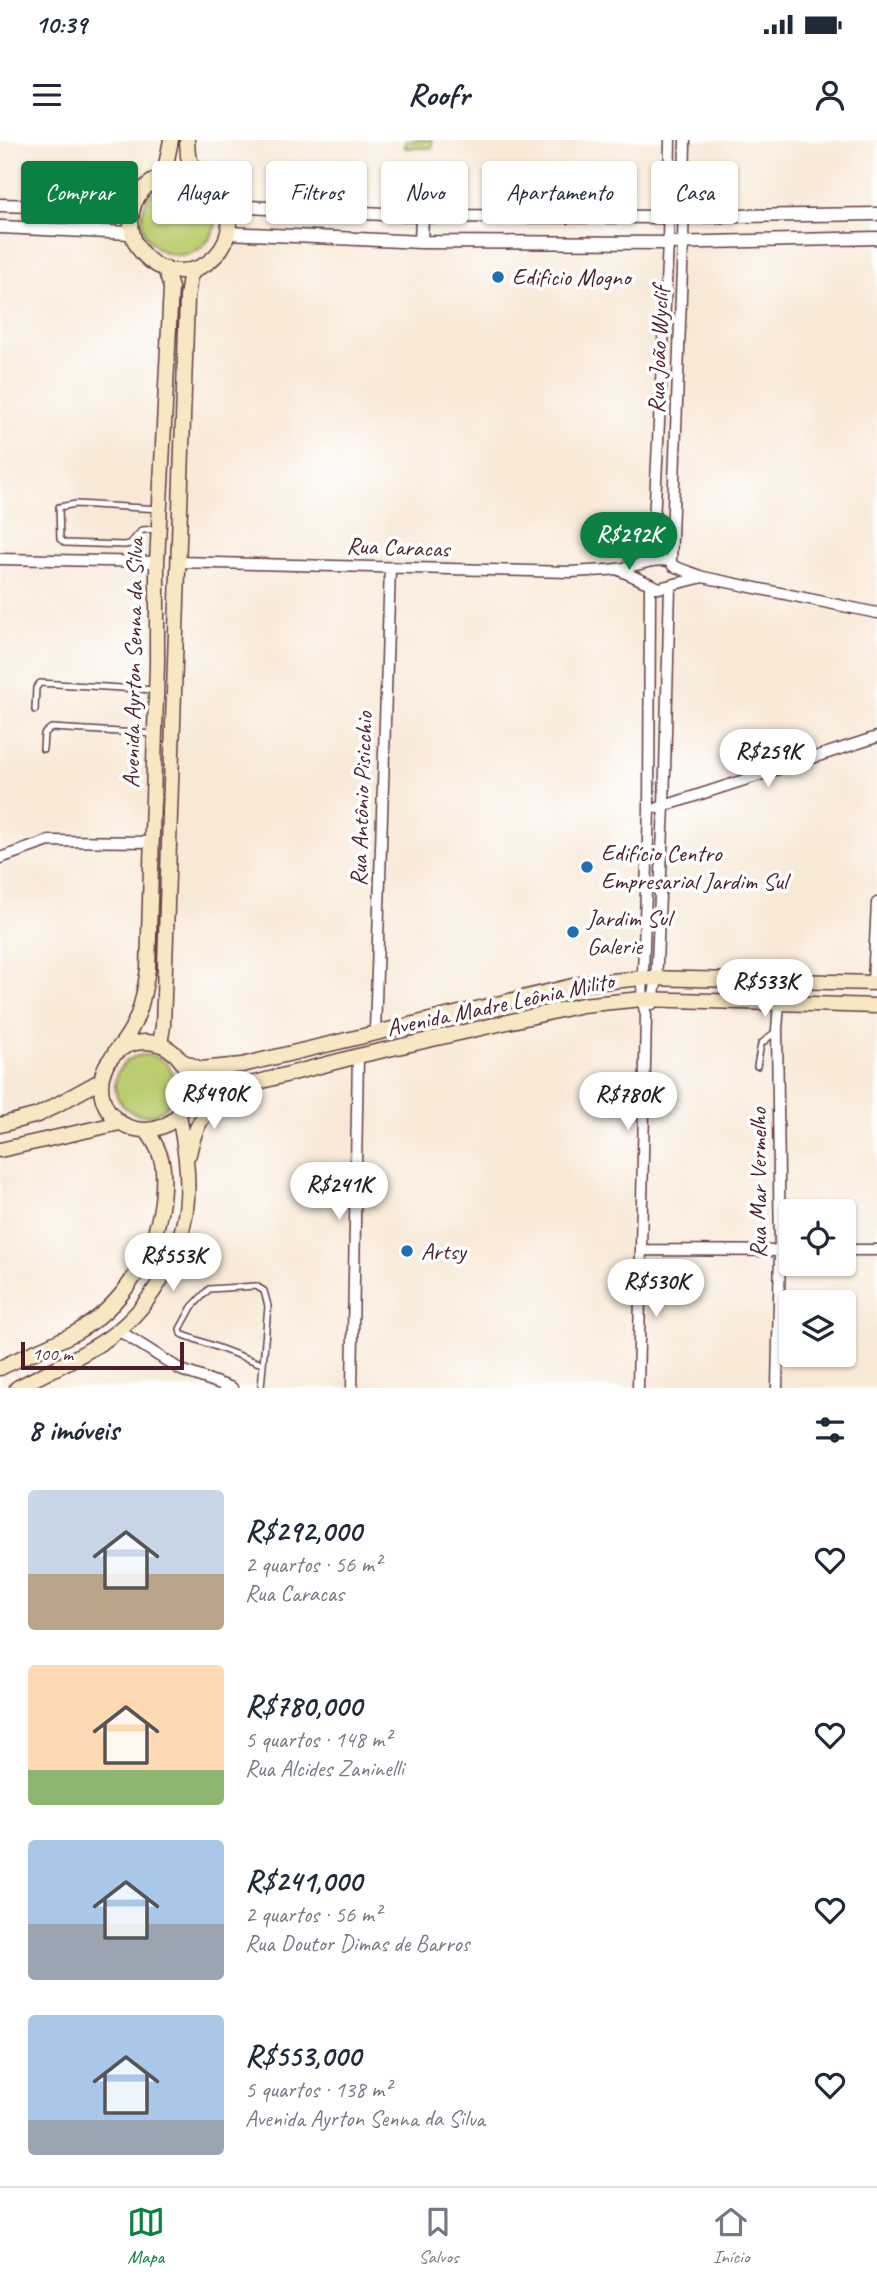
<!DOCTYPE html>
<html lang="pt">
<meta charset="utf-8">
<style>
:root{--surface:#fff;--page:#f6f6f7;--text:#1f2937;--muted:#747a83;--line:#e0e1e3;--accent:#0b8043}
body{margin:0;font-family:Caveat,sans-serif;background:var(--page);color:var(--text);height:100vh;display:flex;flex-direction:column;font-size:26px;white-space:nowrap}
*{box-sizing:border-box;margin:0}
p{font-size:23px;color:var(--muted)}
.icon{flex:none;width:38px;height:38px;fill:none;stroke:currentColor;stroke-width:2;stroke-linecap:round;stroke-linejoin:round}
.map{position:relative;height:1248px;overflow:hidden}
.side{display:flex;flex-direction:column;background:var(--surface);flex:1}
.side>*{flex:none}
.guide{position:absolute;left:21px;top:21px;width:836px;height:63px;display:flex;gap:14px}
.tools{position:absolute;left:779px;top:1059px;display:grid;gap:14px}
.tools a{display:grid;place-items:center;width:77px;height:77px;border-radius:7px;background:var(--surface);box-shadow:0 2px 5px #0004;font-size:35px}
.scale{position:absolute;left:21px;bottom:18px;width:163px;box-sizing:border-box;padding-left:7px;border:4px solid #4a1f2b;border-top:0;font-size:19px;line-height:24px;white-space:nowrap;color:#4a1f2b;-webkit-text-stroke:5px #fff;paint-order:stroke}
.price{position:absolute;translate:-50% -60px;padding:0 16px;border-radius:24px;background:#fff;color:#222;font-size:23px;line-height:46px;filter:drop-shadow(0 2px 4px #0008)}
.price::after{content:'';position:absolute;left:50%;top:42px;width:21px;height:16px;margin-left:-10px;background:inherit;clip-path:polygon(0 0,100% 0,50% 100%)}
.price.active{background:var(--accent);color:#fff}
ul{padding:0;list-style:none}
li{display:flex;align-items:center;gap:21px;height:175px;padding:0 28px}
li span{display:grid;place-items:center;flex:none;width:196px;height:140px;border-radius:7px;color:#555}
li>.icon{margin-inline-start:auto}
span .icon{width:84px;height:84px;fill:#fffc;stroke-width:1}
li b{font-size:30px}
h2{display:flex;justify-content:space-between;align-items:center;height:84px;padding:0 28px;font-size:30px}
.pill{padding:0 24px;border-radius:7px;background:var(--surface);box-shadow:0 2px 5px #0004;font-size:24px;line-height:63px}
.pill.active{background:var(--accent);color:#fff}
.status{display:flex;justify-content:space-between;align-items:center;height:49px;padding:0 35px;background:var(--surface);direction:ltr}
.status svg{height:19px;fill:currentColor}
header{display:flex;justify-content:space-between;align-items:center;height:91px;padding:0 28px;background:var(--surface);font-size:32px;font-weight:700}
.tabs{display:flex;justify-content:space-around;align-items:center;height:98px;border-top:2px solid var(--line);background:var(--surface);font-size:19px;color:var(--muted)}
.tabs a{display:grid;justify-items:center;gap:4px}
.tabs .active{color:var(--accent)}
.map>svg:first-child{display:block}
.green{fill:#bbcd70;stroke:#82764e;stroke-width:2}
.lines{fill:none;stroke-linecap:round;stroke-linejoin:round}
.service-casing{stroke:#643d45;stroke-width:8}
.minor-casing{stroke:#643d45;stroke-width:13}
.tertiary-casing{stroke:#643d45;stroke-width:15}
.secondary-casing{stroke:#643d45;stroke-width:17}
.service{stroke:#fff;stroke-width:5}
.minor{stroke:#fff;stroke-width:10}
.tertiary{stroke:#fff;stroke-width:12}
.secondary{stroke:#f7e8c3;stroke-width:14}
.poi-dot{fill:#1f6fb2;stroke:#fff;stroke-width:2.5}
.labels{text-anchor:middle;stroke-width:7;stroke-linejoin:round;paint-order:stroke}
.poi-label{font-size:24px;fill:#4a1f2b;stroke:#fff;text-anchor:start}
.street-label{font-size:24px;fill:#4a1f2b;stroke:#fff}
</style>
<div class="status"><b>10:39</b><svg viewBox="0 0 49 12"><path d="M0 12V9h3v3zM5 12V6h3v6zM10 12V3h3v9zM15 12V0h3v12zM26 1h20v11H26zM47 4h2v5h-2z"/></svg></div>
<header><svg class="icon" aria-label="menu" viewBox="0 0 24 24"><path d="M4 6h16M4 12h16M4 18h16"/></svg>Roofr<svg class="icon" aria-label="person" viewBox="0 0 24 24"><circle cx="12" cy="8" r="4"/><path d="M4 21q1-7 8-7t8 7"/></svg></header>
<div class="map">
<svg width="877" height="1248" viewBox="0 0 877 1248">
<rect width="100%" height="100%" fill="#fff"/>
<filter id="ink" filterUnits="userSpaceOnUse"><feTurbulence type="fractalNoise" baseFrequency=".0143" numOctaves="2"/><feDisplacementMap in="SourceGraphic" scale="14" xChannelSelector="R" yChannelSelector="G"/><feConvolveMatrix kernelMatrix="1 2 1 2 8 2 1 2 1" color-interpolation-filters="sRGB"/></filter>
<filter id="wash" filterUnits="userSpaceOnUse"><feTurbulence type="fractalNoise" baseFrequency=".00686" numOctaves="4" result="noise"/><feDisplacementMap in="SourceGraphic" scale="28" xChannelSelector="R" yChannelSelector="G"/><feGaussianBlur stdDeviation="1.57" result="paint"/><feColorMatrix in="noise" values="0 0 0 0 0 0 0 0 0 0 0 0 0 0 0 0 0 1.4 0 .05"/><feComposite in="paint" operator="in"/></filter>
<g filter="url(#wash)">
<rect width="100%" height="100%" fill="#f8e9d7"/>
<path class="green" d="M 406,0 L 432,0 L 432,8 L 405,8 Z
M142 78a37 37 0 1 1 74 0a37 37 0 1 1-74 0Z
M115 945a30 30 0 1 1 60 0a30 30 0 1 1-60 0Z"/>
</g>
<g filter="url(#ink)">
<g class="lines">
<defs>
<path id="service" d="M 157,389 L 142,390 L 130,404 L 124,405 L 65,403 L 60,399 L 59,367 L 76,364 L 159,369
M 35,570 L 36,548 L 40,543 L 154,550
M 43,609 L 44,594 L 51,588 L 155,594
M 757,926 L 761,904 L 776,891
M 261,1248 L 268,1166 L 264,1151 L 256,1146 L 209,1149 L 192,1167 L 180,1189 L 181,1194 L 262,1224"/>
<path id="minor" d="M 0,419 L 157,422
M 652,421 L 668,103 L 670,0
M 178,422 L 569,432 C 585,431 600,431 616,429 C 634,428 654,416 671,422 L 673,426 L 703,437 L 877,473
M 671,422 L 683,103 L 685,0
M 619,430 L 659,448 L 703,437
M 658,668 L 877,597
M 0,718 L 49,701 L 153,702
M 873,842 L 877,763
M 652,864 L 656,844 L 664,666 L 670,447
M 375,892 L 390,428
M 642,1110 L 791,1111
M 844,1110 L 877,1110
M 118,1190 L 181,1230 L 232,1248
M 352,1248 L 358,916
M 638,1248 L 646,875 L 642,859 L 649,671 L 650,445
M 777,1248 L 780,1112 L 777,890 L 779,862 L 785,839"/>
<path id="tertiary" d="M 226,63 L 248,67 L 422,76 L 668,77 L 877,74
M 0,65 L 132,69
M 0,87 L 131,93
M 228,93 L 421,102 L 668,103 L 877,98
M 421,102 L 422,76"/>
<path id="secondary" d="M 187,0 L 188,16 L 197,35
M131 82a49 49 0 1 1 98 0a49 49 0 1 1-98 0Z
M 164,35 L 171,0
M101 946a44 44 0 1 1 88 0a44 44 0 1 1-88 0Z
M 160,904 L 163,886 L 187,158 L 190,136 L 196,129
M 115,912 C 138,886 143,863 148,829 L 157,523 L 157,422 L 171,148 L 165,129
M 182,921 L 200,929 L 242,925 L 581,844 L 643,838 L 877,843
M 183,969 L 209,955 L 358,916 L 582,865 L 642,859 L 877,866
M 0,985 L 38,975 L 100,941
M 0,1010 L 120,983
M 189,1014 C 195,985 204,972 225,952
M 0,1228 C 24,1216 49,1206 73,1194 C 122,1168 155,1115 162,1061 C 165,1031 165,1015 146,990
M 17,1248 C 48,1231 82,1217 111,1196 C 152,1166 184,1110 187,1059 C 189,1030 184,1003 179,974"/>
</defs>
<use href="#service" class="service-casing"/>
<use href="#minor" class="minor-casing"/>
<use href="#tertiary" class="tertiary-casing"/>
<use href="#secondary" class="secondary-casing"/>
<use href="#service" class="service"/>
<use href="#minor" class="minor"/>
<use href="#tertiary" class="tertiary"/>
<use href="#secondary" class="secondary"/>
</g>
</g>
<g class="poi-dot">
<circle cx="498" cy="137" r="7"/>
<circle cx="587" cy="727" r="7"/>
<circle cx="573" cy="792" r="7"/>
<circle cx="407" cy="1111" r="7"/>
</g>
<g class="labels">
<g class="poi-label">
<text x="512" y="145">Edificio Mogno</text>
<text x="601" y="721">Edifício Centro<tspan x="601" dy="28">Empresarial Jardim Sul</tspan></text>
<text x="587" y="786">Jardim Sul<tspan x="587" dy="28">Galerie</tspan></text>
<text x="421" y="1119">Artsy</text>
</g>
<g class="street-label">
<text transform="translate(658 210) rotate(-88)" y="8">Rua João Wyclif</text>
<text transform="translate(398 407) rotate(2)" y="8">Rua Caracas</text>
<text transform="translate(133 523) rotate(-89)" y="8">Avenida Ayrton Senna da Silva</text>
<text transform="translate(361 659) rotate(-88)" y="8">Rua Antônio Pisicchio</text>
<text transform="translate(500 864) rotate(-12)" y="8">Avenida Madre Leônia Milito</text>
<text transform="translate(758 1043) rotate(-90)" y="8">Rua Mar Vermelho</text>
</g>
</g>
</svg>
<div class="tools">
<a><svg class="icon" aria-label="locate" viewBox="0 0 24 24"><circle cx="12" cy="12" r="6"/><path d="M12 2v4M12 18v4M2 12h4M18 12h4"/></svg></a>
<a><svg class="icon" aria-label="layers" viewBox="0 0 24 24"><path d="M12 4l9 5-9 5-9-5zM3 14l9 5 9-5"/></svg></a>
</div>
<div class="scale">100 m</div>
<b class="price active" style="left:629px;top:432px">R$292K</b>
<b class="price" style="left:768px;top:649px">R$259K</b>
<b class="price" style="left:765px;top:879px">R$533K</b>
<b class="price" style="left:214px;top:991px">R$490K</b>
<b class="price" style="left:628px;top:992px">R$780K</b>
<b class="price" style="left:339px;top:1082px">R$241K</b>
<b class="price" style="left:173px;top:1153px">R$553K</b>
<b class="price" style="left:656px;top:1179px">R$530K</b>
<div class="guide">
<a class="pill active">Comprar</a>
<a class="pill">Alugar</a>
<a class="pill">Filtros</a>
<a class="pill">Novo</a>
<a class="pill">Apartamento</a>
<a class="pill">Casa</a>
</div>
</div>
<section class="side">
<h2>8 imóveis<svg class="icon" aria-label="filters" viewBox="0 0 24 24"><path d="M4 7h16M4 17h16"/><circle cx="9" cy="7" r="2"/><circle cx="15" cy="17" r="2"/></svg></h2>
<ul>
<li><span style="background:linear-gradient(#c9d6e8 60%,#b9a48a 0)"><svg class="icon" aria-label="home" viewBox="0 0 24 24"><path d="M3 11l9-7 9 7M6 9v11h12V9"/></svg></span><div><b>R$292,000</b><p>2 quartos · 56 m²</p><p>Rua Caracas</p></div><svg class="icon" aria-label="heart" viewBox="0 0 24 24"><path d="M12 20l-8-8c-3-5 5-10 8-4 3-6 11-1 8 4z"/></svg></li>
<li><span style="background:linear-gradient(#ffd9b3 75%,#8fb573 0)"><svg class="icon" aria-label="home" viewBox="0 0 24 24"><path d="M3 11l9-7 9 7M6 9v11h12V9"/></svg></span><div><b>R$780,000</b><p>5 quartos · 148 m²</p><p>Rua Alcides Zaninelli</p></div><svg class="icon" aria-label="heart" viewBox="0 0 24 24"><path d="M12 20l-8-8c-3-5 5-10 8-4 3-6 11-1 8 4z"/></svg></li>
<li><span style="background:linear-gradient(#a9c7e8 60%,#9aa5b1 0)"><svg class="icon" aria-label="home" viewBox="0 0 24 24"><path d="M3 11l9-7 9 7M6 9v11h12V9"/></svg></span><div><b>R$241,000</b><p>2 quartos · 56 m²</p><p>Rua Doutor Dimas de Barros</p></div><svg class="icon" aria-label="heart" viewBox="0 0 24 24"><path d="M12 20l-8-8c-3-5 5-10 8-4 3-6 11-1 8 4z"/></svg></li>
<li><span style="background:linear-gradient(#a9c7e8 75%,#9aa5b1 0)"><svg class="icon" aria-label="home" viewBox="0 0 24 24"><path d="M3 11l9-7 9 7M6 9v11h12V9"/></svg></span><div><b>R$553,000</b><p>5 quartos · 138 m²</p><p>Avenida Ayrton Senna da Silva</p></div><svg class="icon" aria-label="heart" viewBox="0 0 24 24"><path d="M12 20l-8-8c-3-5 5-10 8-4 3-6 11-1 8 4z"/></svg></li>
</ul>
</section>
<nav class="tabs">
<a class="active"><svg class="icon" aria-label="map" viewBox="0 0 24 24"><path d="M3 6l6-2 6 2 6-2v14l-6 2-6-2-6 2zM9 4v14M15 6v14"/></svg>Mapa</a>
<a><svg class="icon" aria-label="saved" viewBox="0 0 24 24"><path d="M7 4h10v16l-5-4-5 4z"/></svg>Salvos</a>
<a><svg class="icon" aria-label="home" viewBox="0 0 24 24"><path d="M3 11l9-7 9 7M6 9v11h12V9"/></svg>Início</a>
</nav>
